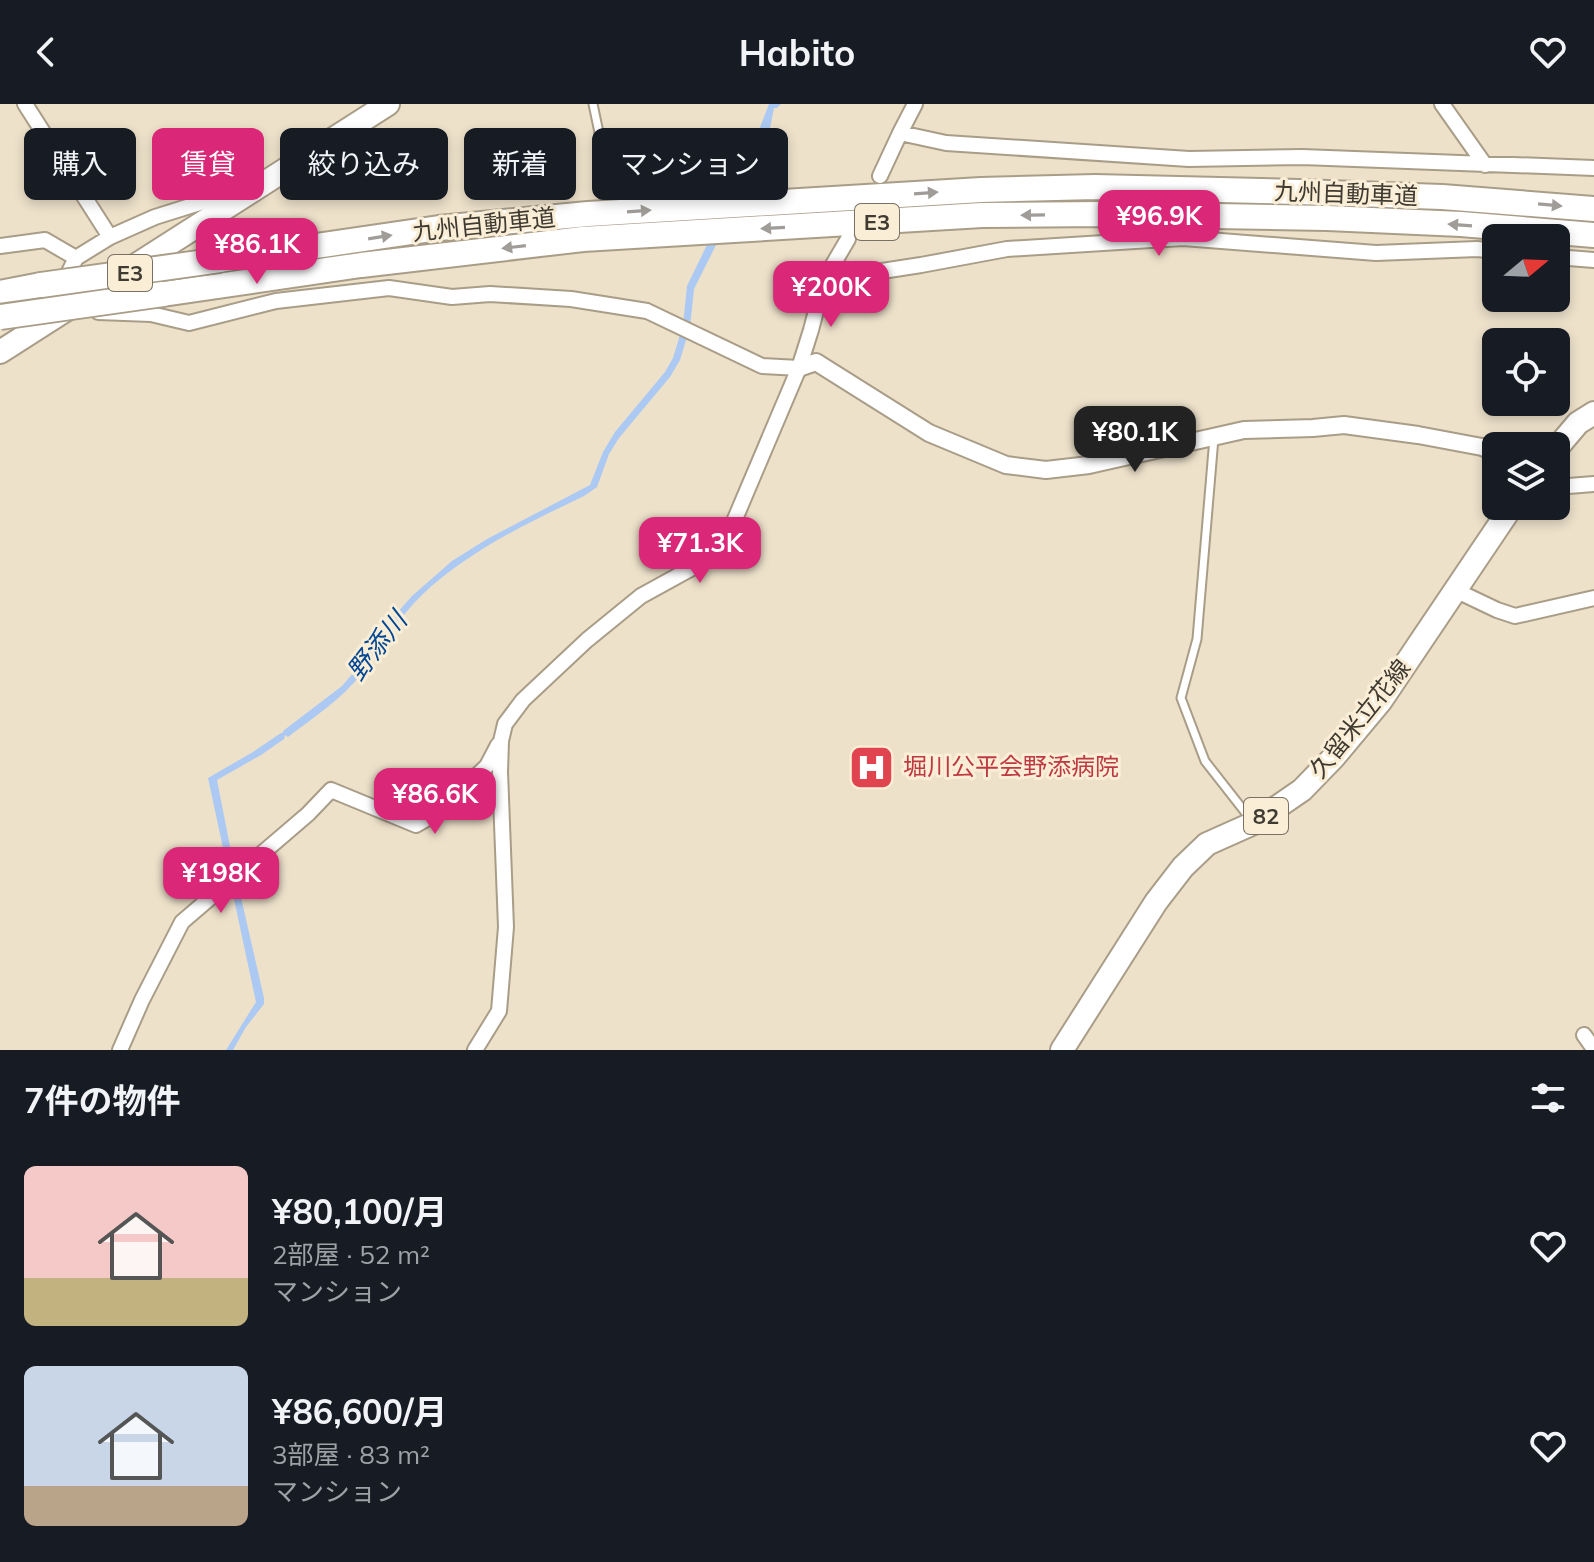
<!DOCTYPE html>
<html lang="ja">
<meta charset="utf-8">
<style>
:root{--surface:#171b24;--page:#20242c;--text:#f1f3f6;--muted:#9ea1a6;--accent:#db2777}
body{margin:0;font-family:Mulish,"Noto Sans JP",sans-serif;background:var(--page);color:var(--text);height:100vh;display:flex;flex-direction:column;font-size:30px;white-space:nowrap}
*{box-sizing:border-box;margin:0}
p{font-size:26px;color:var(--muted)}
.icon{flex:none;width:44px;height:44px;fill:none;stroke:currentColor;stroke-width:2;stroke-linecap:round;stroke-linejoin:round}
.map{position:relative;height:946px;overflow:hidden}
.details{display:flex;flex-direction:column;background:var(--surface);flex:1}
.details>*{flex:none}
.top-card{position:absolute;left:24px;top:24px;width:800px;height:72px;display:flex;gap:16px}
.needle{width:52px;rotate:71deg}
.fabs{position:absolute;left:1482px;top:120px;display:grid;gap:16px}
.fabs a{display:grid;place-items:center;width:88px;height:88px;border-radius:12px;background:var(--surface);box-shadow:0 4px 12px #0003;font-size:40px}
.price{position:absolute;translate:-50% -68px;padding:0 18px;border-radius:16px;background:var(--accent);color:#fff;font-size:26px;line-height:52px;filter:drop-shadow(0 2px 4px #0008)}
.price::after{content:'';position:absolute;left:50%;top:48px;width:24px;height:18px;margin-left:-12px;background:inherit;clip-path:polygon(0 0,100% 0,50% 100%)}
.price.selected{background:#222;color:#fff}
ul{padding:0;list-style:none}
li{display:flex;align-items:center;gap:24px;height:200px;padding:0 24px}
li span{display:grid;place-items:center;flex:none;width:224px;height:160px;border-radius:12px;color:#555}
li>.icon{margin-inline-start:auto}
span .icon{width:96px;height:96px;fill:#fffc;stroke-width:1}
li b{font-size:34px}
h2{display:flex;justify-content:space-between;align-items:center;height:96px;padding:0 24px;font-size:34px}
.tag{padding:0 28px;border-radius:12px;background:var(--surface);box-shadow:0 4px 12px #0003;font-size:28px;line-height:72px}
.tag.selected{background:var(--accent);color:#fff}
header{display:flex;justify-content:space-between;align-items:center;height:104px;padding:0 24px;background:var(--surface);font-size:36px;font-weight:700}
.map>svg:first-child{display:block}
.water{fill:#abc9f2}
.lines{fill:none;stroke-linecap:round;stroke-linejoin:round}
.service-casing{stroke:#a99d88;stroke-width:11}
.minor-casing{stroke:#a99d88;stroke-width:18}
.tertiary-casing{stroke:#a99d88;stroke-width:20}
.primary-casing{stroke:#a99d88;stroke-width:26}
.trunk-casing{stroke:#a99d88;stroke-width:26}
.motorway-casing{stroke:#a99d88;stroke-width:28}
.service{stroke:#fff;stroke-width:7}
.minor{stroke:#fff;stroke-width:14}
.tertiary{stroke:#fff;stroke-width:16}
.primary{stroke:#fff;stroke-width:22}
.trunk{stroke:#fff;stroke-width:22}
.motorway{stroke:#fff;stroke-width:24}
.motorway-bridge-casing{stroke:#a99d88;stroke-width:28;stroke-linecap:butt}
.motorway-bridge{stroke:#fff;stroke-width:24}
.oneway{fill:#a09d98}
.labels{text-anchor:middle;stroke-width:6;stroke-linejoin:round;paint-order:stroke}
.shield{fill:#fbeed7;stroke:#787164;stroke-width:2}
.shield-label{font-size:22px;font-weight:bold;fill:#403b32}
.street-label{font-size:24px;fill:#403b32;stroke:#fbeed7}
.health-label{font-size:24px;fill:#be3a42;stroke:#fbeed7;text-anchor:start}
.water-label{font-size:26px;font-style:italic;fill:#004795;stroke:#fbeed7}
</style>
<header><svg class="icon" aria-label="back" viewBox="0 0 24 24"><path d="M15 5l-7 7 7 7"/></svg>Habito<svg class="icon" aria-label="heart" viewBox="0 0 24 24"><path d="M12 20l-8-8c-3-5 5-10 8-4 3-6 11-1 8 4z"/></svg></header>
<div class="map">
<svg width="1594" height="946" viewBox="0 0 1594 946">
<rect width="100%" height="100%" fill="#ede1ca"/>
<path class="water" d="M 769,0 L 781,0 L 777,4 L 774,4 L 767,39 L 694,185 L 690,223 L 680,256 L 670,273 L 619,334 L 609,350 L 597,383 L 584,392 C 528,419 468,447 422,491 C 399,513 382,543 362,569 C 342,595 314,613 288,633 L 285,631 L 284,635 L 261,651 L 217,676 L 234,763 L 264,894 L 264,900 L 246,923 L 233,946 L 226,946 L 256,898 L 208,674 L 253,648 L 281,629 L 283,629 L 283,627 L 342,582 L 360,561 L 397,509 L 412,492 L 452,457 L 487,435 L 590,381 L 603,348 L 615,328 L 665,268 L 673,254 L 683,221 L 687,182 L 756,40 L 756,34 Z"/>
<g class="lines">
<defs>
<path id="service" d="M 593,0 L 601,38
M 1214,334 L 1197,535 L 1181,594 L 1205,657 L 1252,717"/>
<path id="minor" d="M 25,0 L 110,133
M 1442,0 L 1485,61
M 900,29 L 946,39 L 1189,55 L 1302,53 L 1594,64
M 880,72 L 900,29 L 915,0
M 0,142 L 45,136 L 76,154
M 1556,153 L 1594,156
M 824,176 L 921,161 L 1007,145 L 1183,134 L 1376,149 L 1477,145 L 1496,147
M 62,182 L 76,154 L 110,133 L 155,113 L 206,97 L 235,92
M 98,208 L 151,210 L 189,219 L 276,197 L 389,184 L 452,193 L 490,190 L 571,195 L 647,207 L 762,262 L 799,264
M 1556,383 L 1594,380
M 1455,486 L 1497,506 L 1515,512 L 1594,494
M 1584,931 L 1594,945
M 120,946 L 142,896 L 182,818 L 308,710 L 331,686 L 416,721 L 449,702 L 462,686 L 487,662 L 498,641
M 475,946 L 499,907 L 506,823 L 500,668 L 501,637 L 505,620 L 523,596 L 587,536 L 641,492 L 721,448 L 799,264 L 811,226 L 824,176 L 848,135"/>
<path id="tertiary" d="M 799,264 L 816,258 L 929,329 L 1006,361 L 1046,366 L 1089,361 L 1244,326 L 1313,324 L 1344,321 L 1418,331 L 1482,343 L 1496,349"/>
<path id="primary" d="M 1556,345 L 1578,319 L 1594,309
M 1062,946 L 1156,798 L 1183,763 L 1207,740 L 1254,719 L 1302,686 L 1334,653 L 1380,598 L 1512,402"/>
<path id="trunk" d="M 0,248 L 388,0"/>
<path id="motorway" d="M 220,156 L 439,124 L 588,110 L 981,86 L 1095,83 L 1299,88 L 1442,93 L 1594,105
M 0,189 L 41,181
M 163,190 L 361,161 L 583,135 L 982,111 L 1102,110 L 1327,114 L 1461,120 L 1594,131"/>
</defs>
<use href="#service" class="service-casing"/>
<use href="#minor" class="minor-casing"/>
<use href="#tertiary" class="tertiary-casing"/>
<use href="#primary" class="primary-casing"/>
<use href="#trunk" class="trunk-casing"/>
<use href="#motorway" class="motorway-casing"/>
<use href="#service" class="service"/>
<use href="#minor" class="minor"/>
<use href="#tertiary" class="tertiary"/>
<use href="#primary" class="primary"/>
<use href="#trunk" class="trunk"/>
<use href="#motorway" class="motorway"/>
<defs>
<path id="motorway-bridge" d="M 41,181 L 220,156
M 0,213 L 163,190"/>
</defs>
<use href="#motorway-bridge" class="motorway-bridge-casing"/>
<use href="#motorway-bridge" class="motorway-bridge"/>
</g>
<defs><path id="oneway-solid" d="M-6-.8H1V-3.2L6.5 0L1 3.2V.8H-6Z" transform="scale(2)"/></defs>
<g class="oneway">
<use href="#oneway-solid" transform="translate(926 89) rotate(-4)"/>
<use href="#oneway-solid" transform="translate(1550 101) rotate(5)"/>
<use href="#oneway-solid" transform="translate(639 107) rotate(-4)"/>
<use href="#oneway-solid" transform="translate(1033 111) rotate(179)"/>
<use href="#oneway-solid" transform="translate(1460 121) rotate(-176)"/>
<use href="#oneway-solid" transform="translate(773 124) rotate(177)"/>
<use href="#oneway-solid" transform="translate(380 133) rotate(-9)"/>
<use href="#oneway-solid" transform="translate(514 143) rotate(173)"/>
</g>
<defs>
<symbol id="hospital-square" viewBox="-11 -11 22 22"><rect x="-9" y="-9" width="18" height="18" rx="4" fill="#e0444e" stroke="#fbeed7"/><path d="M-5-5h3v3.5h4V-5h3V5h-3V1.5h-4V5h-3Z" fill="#fff"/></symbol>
</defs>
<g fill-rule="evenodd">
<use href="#hospital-square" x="846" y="638" width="51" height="51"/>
</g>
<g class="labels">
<g class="shield">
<rect x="855" y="100" width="44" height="36" rx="6"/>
<rect x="108" y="151" width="44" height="36" rx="6"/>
<rect x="1244" y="694" width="44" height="36" rx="6"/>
</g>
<g class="shield-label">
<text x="877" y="126">E3</text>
<text x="130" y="177">E3</text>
<text x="1266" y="720">82</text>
</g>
<g class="street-label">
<text transform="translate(1346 90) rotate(2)" y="8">九州自動車道</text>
<text transform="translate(484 121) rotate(-6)" y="8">九州自動車道</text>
<text transform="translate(1360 615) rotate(-51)" y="8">久留米立花線</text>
</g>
<g class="health-label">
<text x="903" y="671">堀川公平会野添病院</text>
</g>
<g class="water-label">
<text transform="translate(377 542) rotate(-52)" y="9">野添川</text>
</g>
</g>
</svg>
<div class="fabs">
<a><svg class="needle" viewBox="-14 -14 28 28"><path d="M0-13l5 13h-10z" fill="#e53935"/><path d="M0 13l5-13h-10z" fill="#9ea1a6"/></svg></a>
<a><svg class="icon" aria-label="locate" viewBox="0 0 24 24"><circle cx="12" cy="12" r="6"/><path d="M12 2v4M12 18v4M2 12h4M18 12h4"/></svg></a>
<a><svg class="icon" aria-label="layers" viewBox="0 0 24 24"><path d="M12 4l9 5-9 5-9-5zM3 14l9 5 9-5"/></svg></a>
</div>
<b class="price" style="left:1159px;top:154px">¥96.9K</b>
<b class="price" style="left:257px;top:182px">¥86.1K</b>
<b class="price" style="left:831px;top:225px">¥200K</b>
<b class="price selected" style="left:1135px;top:370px">¥80.1K</b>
<b class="price" style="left:700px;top:481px">¥71.3K</b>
<b class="price" style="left:435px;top:732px">¥86.6K</b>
<b class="price" style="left:221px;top:811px">¥198K</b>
<div class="top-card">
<a class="tag">購入</a>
<a class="tag selected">賃貸</a>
<a class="tag">絞り込み</a>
<a class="tag">新着</a>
<a class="tag">マンション</a>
</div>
</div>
<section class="details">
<h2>7件の物件<svg class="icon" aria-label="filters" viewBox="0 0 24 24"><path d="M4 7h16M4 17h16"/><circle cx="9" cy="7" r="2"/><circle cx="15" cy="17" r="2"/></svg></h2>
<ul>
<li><span style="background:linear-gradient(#f6c9c9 70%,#c2b280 0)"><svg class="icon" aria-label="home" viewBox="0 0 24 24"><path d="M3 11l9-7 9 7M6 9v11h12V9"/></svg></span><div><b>¥80,100/月</b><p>2部屋 · 52 m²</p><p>マンション</p></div><svg class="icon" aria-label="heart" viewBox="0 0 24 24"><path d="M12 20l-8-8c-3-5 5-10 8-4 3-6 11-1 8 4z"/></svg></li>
<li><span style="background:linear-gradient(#c9d6e8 75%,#b9a48a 0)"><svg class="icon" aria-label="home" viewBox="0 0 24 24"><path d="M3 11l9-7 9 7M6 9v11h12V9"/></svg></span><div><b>¥86,600/月</b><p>3部屋 · 83 m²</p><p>マンション</p></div><svg class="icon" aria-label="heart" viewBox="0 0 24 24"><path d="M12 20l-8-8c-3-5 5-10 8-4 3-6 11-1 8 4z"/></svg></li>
</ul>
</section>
